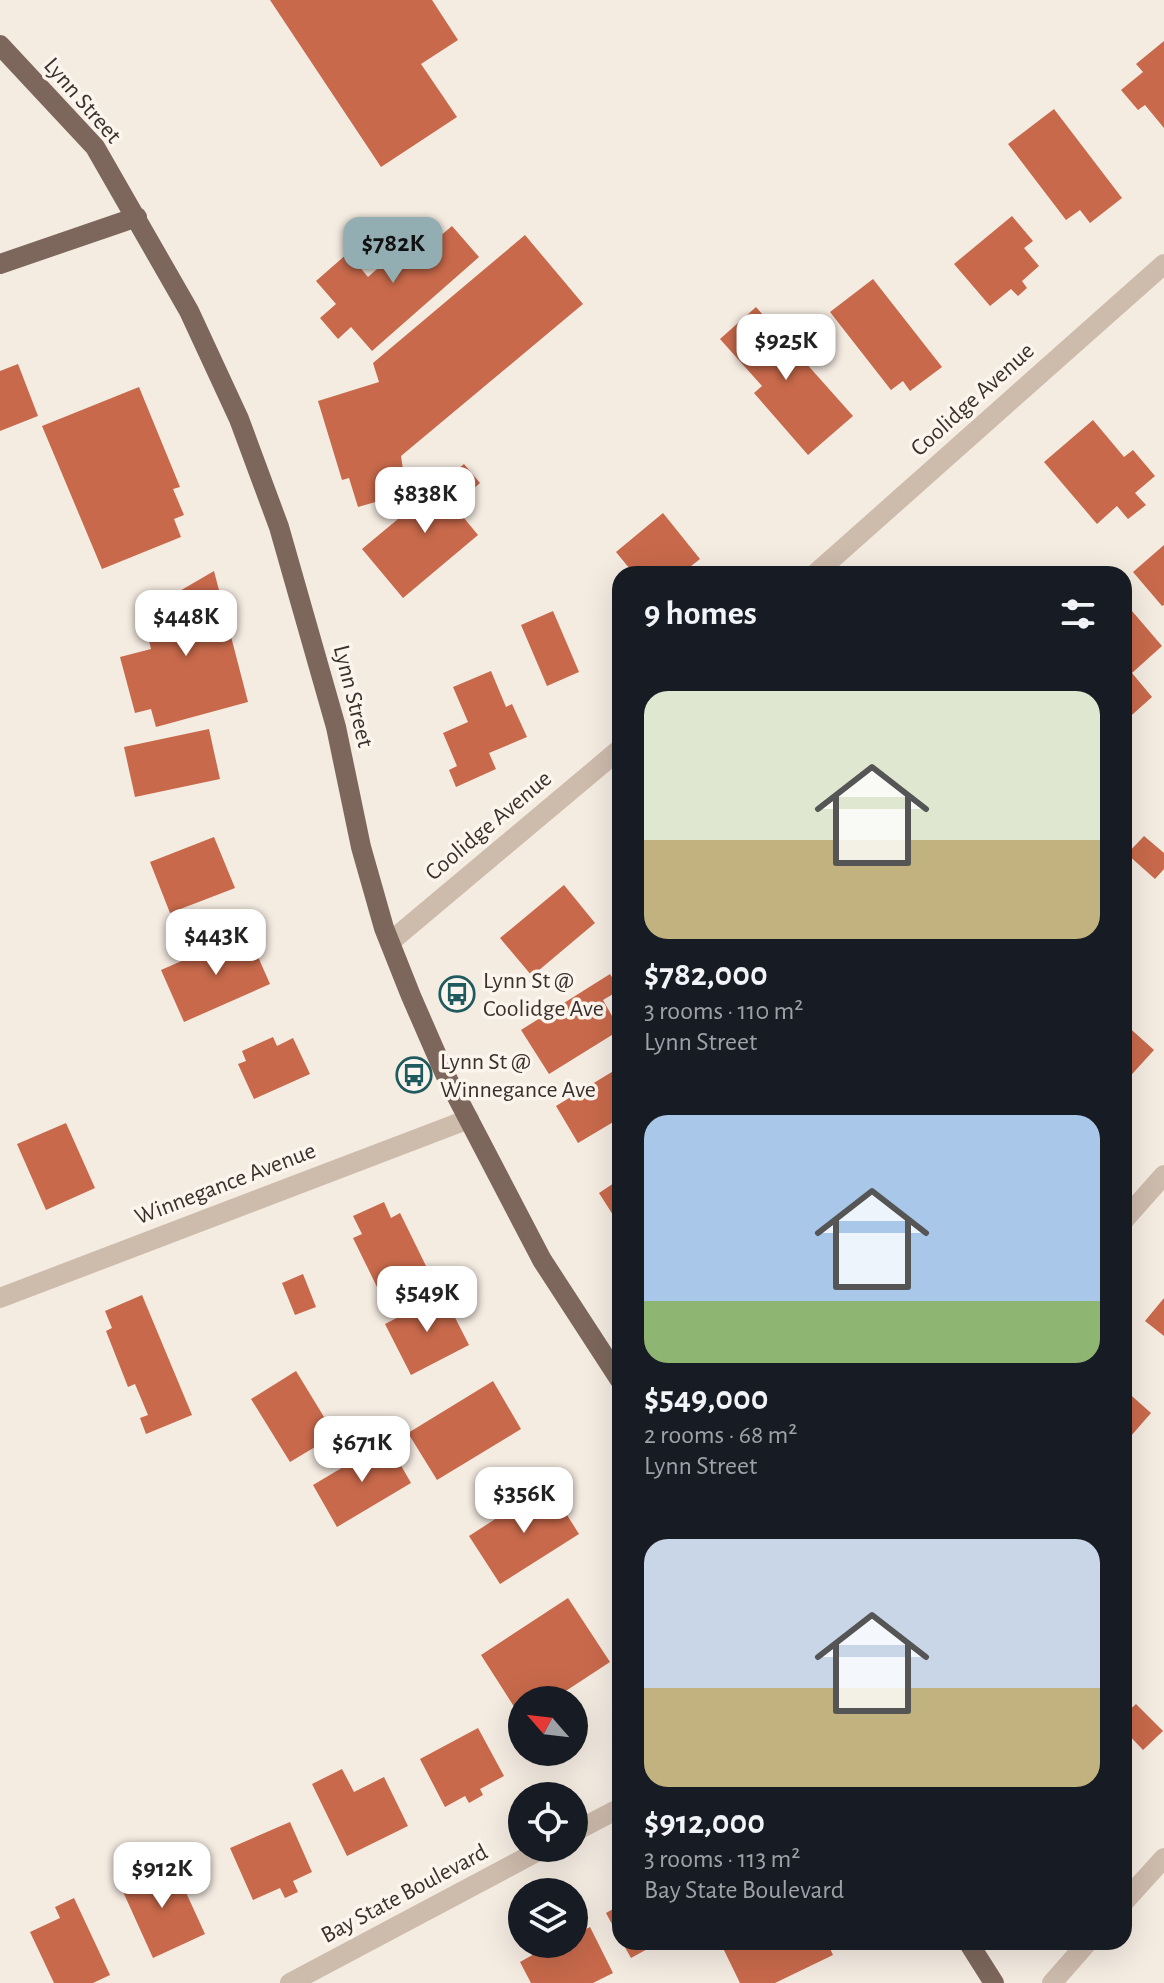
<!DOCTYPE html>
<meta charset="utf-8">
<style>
:root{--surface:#171b24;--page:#20242c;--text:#f1f3f6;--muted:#9ea1a6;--accent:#92aeb2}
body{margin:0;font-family:"Alegreya Sans",sans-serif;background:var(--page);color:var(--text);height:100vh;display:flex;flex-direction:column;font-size:30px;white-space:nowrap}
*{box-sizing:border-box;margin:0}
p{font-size:26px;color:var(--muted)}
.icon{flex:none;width:44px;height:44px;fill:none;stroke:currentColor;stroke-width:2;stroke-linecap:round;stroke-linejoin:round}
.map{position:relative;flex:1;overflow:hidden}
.drawer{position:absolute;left:612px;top:566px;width:520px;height:1384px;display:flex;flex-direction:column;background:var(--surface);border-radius:24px;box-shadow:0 8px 32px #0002}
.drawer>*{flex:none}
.needle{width:52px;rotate:298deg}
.buttons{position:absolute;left:508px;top:1686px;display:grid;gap:16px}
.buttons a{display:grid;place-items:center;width:80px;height:80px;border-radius:50%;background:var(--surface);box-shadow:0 8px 32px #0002;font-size:40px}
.price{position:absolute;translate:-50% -68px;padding:0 18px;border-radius:16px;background:#fff;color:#222;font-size:26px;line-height:52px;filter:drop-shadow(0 2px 4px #0008)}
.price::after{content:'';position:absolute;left:50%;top:48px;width:24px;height:18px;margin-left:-12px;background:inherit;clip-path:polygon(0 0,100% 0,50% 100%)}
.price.active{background:var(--accent);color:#111}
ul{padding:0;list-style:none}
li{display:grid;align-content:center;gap:16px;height:424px;padding:0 32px}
li span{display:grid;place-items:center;height:248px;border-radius:24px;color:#555}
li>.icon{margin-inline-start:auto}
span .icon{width:144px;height:144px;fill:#fffc;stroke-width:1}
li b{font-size:34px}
h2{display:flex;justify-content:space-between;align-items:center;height:96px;padding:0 32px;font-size:34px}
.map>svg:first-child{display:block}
.building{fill:#c8694b}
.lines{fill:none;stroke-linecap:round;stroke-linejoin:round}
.minor{stroke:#cdbbac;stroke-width:20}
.major{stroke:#7d675c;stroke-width:20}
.labels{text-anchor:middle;stroke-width:7;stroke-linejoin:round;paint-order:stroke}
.street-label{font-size:24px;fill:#3b302b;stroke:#fbf5ee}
.poi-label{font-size:24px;fill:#3b302b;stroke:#fbf5ee;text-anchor:start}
</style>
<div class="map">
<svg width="1164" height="1983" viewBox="0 0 1164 1983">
<rect width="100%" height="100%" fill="#f4ebe1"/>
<path class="building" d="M 270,0 L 432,0 L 458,40 L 421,64 L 457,117 L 381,167 Z
M 1164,41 L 1164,128 L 1145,105 L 1138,110 L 1121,90 L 1143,72 L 1136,64 Z
M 1054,109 L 1122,198 L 1090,223 L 1080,210 L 1066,220 L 1008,144 Z
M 1012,216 L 1033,241 L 1024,248 L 1039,266 L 1022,281 L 1027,288 L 1018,296 L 1011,289 L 990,306 L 954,264 Z
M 428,224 L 439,237 L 452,226 L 479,257 L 372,351 L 351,327 L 338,339 L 320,318 L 336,304 L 316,281 L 348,253 L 368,277 Z
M 525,235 L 583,304 L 401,456 L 403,469 L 393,497 L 358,507 L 349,478 L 342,480 L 318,401 L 379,382 L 373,363 Z
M 873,279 L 942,367 L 910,391 L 903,381 L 891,390 L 830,312 Z
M 756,307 L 853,416 L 808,455 L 754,393 L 762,386 L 720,339 Z
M 18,364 L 38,416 L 0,431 L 0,371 Z
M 139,387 L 180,487 L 173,489 L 184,515 L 174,519 L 181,537 L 102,569 L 42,426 Z
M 1093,420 L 1124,457 L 1133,450 L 1155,476 L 1135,493 L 1146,505 L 1128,519 L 1117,506 L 1097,524 L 1044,462 Z
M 464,464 L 480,483 L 454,506 L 478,535 L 403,598 L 362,549 Z
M 663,513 L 700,559 L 681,574 L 634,574 L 616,552 Z
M 1164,545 L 1164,605 L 1162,606 L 1133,572 Z
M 214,571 L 248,702 L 156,727 L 151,709 L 135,713 L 120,657 L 151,649 L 142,613 Z
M 553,611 L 579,672 L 547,686 L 521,625 Z
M 1132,611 L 1162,646 L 1132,673 L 1152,697 L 1124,722 L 1124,618 Z
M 491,671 L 506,707 L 512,704 L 527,737 L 489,753 L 496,769 L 456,787 L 449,770 L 457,766 L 443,733 L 468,722 L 453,687 Z
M 209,729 L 220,779 L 135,797 L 124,747 Z
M 1144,836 L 1164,853 L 1164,869 L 1155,879 L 1127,854 Z
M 214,837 L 235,888 L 170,913 L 150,862 Z
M 564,885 L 595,923 L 532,976 L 500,938 Z
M 247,932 L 270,984 L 184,1022 L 161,970 Z
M 610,974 L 620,990 L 603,1000 L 620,1030 L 549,1074 L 521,1030 Z
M 1124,1023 L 1154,1050 L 1124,1083 Z
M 273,1037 L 277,1046 L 293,1038 L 310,1074 L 254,1099 L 238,1064 L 246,1061 L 242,1051 Z
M 620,1067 L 620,1118 L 578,1143 L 556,1106 Z
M 66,1123 L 95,1188 L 46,1210 L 17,1144 Z
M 620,1179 L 620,1226 L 599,1193 Z
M 384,1202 L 391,1218 L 400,1213 L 427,1268 L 379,1291 L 353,1238 L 362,1234 L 353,1216 Z
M 303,1274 L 316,1307 L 295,1315 L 282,1283 Z
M 443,1294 L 469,1345 L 411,1375 L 385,1324 Z
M 142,1295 L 192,1415 L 146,1434 L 140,1418 L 148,1415 L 135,1384 L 128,1387 L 106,1331 L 112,1328 L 105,1311 Z
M 1164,1298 L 1164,1336 L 1145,1321 Z
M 296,1371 L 335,1435 L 290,1462 L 251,1399 Z
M 493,1381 L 521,1429 L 437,1480 L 408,1433 Z
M 1124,1389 L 1151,1413 L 1124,1444 Z
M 387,1441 L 411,1483 L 337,1527 L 313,1485 Z
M 548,1485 L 579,1534 L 500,1584 L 469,1536 Z
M 568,1598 L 610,1662 L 552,1700 L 522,1700 L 522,1719 L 481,1655 Z
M 1136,1704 L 1163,1731 L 1143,1750 L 1124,1730 L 1124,1715 Z
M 478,1728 L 504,1776 L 480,1789 L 483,1795 L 469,1803 L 465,1796 L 445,1807 L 420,1759 Z
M 342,1769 L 354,1792 L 384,1777 L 408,1826 L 347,1856 L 312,1784 Z
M 290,1822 L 312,1872 L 293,1881 L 298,1892 L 285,1898 L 280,1888 L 253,1900 L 230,1848 Z
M 172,1862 L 205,1934 L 153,1958 L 120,1885 Z
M 74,1898 L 110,1975 L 93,1983 L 54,1983 L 30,1932 L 60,1918 L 55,1907 Z
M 620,1905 L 620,1939 L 606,1913 Z
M 590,1927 L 613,1973 L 593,1983 L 531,1983 L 520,1962 L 552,1944 L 574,1944 L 574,1935 Z
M 622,1942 L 660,1942 L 631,1958 Z
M 725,1942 L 827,1942 L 833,1955 L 775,1983 L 740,1983 L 721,1944 Z"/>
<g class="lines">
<path class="minor" d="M 815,574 L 1164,264
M 390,942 L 620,749
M 1124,1220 L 1164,1175
M 0,1298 L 469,1119
M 574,1832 L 620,1808
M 1124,1902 L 1164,1858
M 290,1983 L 544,1848
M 1052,1983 L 1088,1942"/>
<path class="major" d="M 0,45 L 95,147 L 189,311 L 239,419 L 279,527 L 336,727 L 361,847 L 384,928 L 411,996 L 445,1074 L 542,1260 L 620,1380
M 0,264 L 137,217
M 968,1942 L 994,1983"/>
</g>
<defs>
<symbol id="bus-ring" viewBox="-11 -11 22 22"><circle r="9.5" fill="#fbf5ee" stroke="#1f5a5e" stroke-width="1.5"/><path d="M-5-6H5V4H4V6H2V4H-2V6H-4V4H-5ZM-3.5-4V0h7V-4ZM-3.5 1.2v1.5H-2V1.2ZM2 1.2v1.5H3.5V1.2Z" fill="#1f5a5e"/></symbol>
</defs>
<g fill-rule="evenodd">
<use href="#bus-ring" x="437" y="974" width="40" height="40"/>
<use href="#bus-ring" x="394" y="1055" width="40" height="40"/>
</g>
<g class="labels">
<g class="street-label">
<text transform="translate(83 100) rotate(49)" y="8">Lynn Street</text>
<text transform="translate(972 399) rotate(-42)" y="8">Coolidge Avenue</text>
<text transform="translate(354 696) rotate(76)" y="8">Lynn Street</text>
<text transform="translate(488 825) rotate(-40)" y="8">Coolidge Avenue</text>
<text transform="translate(225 1183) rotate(-21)" y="8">Winnegance Avenue</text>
<text transform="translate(404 1893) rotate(-28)" y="8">Bay State Boulevard</text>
</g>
<g class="poi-label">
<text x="483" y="988">Lynn St @<tspan x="483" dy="28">Coolidge Ave</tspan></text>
<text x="440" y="1069">Lynn St @<tspan x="440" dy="28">Winnegance Ave</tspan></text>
</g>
</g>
</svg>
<div class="buttons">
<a><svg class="needle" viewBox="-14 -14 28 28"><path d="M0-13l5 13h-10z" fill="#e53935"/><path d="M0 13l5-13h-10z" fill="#9ea1a6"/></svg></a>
<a><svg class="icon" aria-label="locate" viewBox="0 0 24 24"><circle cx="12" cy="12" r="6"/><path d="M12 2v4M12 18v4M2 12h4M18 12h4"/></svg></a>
<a><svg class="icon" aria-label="layers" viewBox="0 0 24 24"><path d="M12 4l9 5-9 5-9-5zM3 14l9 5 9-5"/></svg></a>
</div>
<b class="price active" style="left:393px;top:285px">$782K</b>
<b class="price" style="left:786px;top:382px">$925K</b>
<b class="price" style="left:425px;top:535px">$838K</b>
<b class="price" style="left:186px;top:658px">$448K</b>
<b class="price" style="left:216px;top:977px">$443K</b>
<b class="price" style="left:427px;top:1334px">$549K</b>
<b class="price" style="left:362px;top:1484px">$671K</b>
<b class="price" style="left:524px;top:1535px">$356K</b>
<b class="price" style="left:162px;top:1910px">$912K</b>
<section class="drawer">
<h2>9 homes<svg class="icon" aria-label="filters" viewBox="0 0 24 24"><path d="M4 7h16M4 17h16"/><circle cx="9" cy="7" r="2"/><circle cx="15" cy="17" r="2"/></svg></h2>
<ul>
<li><span style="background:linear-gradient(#dfe7d0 60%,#c2b280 0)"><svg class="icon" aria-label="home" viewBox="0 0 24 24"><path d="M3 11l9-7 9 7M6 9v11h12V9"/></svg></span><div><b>$782,000</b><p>3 rooms · 110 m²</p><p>Lynn Street</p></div></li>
<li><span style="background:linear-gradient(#a9c7e8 75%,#8fb573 0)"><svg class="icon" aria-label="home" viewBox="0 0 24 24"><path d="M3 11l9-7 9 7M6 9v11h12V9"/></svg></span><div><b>$549,000</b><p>2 rooms · 68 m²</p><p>Lynn Street</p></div></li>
<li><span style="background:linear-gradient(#c9d6e8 60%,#c2b280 0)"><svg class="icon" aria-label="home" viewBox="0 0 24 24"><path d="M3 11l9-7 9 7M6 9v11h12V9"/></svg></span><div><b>$912,000</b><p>3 rooms · 113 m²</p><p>Bay State Boulevard</p></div></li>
</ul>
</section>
</div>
